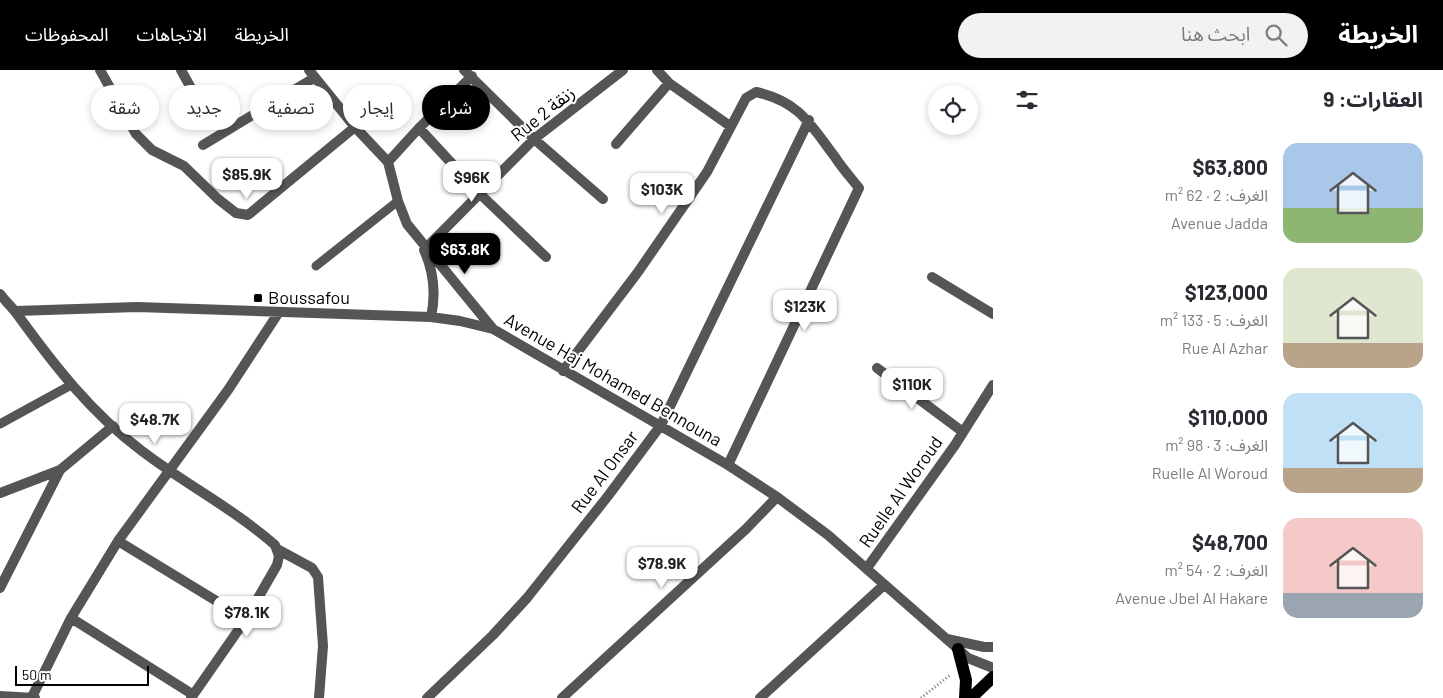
<!DOCTYPE html>
<html lang="ar">
<meta charset="utf-8">
<style>
:root{--surface:#fff;--page:#f2f2f3;--text:#2b2b33;--muted:#7c7c81;--accent:#000}
body{margin:0;font-family:Barlow,"Noto Sans Arabic",sans-serif;background:var(--page);color:var(--text);direction:rtl;height:100vh;display:flex;flex-direction:column;font-size:19px;white-space:nowrap}
*{box-sizing:border-box;margin:0}
p{font-size:16px;color:var(--muted)}
.icon{flex:none;width:28px;height:28px;fill:none;stroke:currentColor;stroke-width:2;stroke-linecap:round;stroke-linejoin:round}
.map{position:relative;flex:1;overflow:hidden;direction:ltr}
.sheet{display:flex;flex-direction:column;background:var(--surface);width:450px}
.sheet>*{flex:none}
.top-card{position:absolute;left:15px;top:15px;width:475px;height:45px;direction:rtl;display:flex;gap:10px}
.fabs{position:absolute;left:928px;top:15px;display:grid;gap:10px}
.fabs a{display:grid;place-items:center;width:50px;height:50px;border-radius:50%;background:var(--surface);box-shadow:0 2px 8px #0003;font-size:25px}
.scale{position:absolute;left:15px;bottom:12px;width:134px;box-sizing:border-box;padding-left:5px;border:2px solid #000;border-top:0;font-size:14px;line-height:18px;white-space:nowrap;color:#000;-webkit-text-stroke:4px #fff;paint-order:stroke}
.price{position:absolute;translate:-50% -42px;padding:0 11px;border-radius:10px;background:#fff;color:#222;font-size:16px;line-height:32px;filter:drop-shadow(0 1px 2px #0008)}
.price::after{content:'';position:absolute;left:50%;top:30px;width:15px;height:11px;margin-left:-8px;background:inherit;clip-path:polygon(0 0,100% 0,50% 100%)}
.price.active{background:var(--accent);color:#fff}
ul{padding:0;list-style:none}
li{display:flex;align-items:center;gap:15px;height:125px;padding:0 20px}
li span{display:grid;place-items:center;flex:none;width:140px;height:100px;border-radius:15px;color:#555}
li>.icon{margin-inline-start:auto}
span .icon{width:60px;height:60px;fill:#fffc;stroke-width:1}
li b{font-size:21px}
h2{display:flex;justify-content:space-between;align-items:center;height:60px;padding:0 20px;font-size:21px}
.pill{padding:0 18px;border-radius:22px;background:var(--surface);box-shadow:0 2px 8px #0003;font-size:18px;line-height:45px}
.pill.active{background:var(--accent);color:#fff}
header{display:flex;align-items:center;gap:30px;box-sizing:border-box;height:70px;padding:0 25px;background:var(--accent);color:#fff}
header strong{font-size:24px}
nav{display:flex;gap:28px;margin-inline-start:auto;font-size:18px}
.search{width:350px;height:45px;background:var(--page);display:flex;align-items:center;gap:12px;box-sizing:border-box;padding:0 18px;border-radius:28px;color:var(--muted);font-size:19px}
main{display:flex;flex:1;min-height:0}
.map>svg:first-child{display:block}
.lines{fill:none;stroke-linecap:round;stroke-linejoin:round}
.path{stroke:#777;stroke-width:3;stroke-dasharray:1 2.5;stroke-linecap:butt}
.lane{stroke:#555;stroke-width:9}
.street{stroke:#555;stroke-width:10}
.primary{stroke:#000;stroke-width:12}
.poi-dot{fill:#000;stroke:#fff;stroke-width:2}
.labels{text-anchor:middle;stroke-width:4;stroke-linejoin:round;paint-order:stroke}
.street-label{font-size:18px;fill:#000;stroke:#fff}
.poi-label{font-size:18px;fill:#000;stroke:#fff;text-anchor:start}
</style>
<header>
<strong>الخريطة</strong>
<div class="search"><svg class="icon" aria-label="search" viewBox="0 0 24 24"><circle cx="10" cy="10" r="6"/><path d="M15 15l6 6"/></svg>ابحث هنا</div>
<nav><a>الخريطة</a><a>الاتجاهات</a><a>المحفوظات</a></nav>
</header>
<main>
<section class="sheet">
<h2>العقارات: 9<svg class="icon" aria-label="filters" viewBox="0 0 24 24"><path d="M4 7h16M4 17h16"/><circle cx="9" cy="7" r="2"/><circle cx="15" cy="17" r="2"/></svg></h2>
<ul>
<li><span style="background:linear-gradient(#a9c7e8 65%,#8fb573 0)"><svg class="icon" aria-label="home" viewBox="0 0 24 24"><path d="M3 11l9-7 9 7M6 9v11h12V9"/></svg></span><div><b>$63,800</b><p>الغرف: 2 · 62 m²</p><p>Avenue Jadda</p></div></li>
<li><span style="background:linear-gradient(#dfe7d0 75%,#b9a48a 0)"><svg class="icon" aria-label="home" viewBox="0 0 24 24"><path d="M3 11l9-7 9 7M6 9v11h12V9"/></svg></span><div><b>$123,000</b><p>الغرف: 5 · 133 m²</p><p>Rue Al Azhar</p></div></li>
<li><span style="background:linear-gradient(#bfe0f5 75%,#b9a48a 0)"><svg class="icon" aria-label="home" viewBox="0 0 24 24"><path d="M3 11l9-7 9 7M6 9v11h12V9"/></svg></span><div><b>$110,000</b><p>الغرف: 3 · 98 m²</p><p>Ruelle Al Woroud</p></div></li>
<li><span style="background:linear-gradient(#f6c9c9 75%,#9aa5b1 0)"><svg class="icon" aria-label="home" viewBox="0 0 24 24"><path d="M3 11l9-7 9 7M6 9v11h12V9"/></svg></span><div><b>$48,700</b><p>الغرف: 2 · 54 m²</p><p>Avenue Jbel Al Hakare</p></div></li>
</ul>
</section>
<div class="map">
<svg width="993" height="628" viewBox="0 0 993 628">
<rect width="100%" height="100%" fill="#fff"/>
<g class="lines">
<path class="path" d="M 921,628 L 950,605"/>
<path class="lane" d="M 316,196 L 398,131
M 0,354 L 71,315"/>
<path class="street" d="M 100,0 L 136,64 L 152,80 L 184,96 L 218,129 L 236,143 L 248,145 L 355,57
M 181,0 L 196,27
M 309,0 L 355,57 L 388,92 L 398,131 L 407,154 L 493,259
M 464,0 L 534,69 L 603,129
M 657,0 L 669,13 L 730,56
M 419,58 L 480,124 L 546,187
M 616,74 L 669,13
M 203,75 L 314,8
M 388,92 L 419,58 L 472,6
M 424,180 L 534,69 L 623,0
M 424,180 C 434,202 436,224 431,247
M 932,207 L 993,244
M 0,224 C 5,231 12,237 17,244 C 54,295 91,343 142,381 C 185,414 234,439 275,475 L 279,486 L 277,495 L 246,549 L 191,628
M 16,241 L 137,237 L 431,247 L 460,251 L 493,259 L 728,395 L 777,427 L 828,465 L 958,579 L 968,588 L 993,598
M 877,298 L 963,362
M 563,301 L 638,202 L 707,102 L 746,28 L 756,22 C 800,32 810,54 835,87 C 842,98 851,108 859,118 L 728,395
M 0,423 L 60,400 L 113,356
M 118,471 L 246,549
M 277,479 L 312,498 L 318,507 L 323,576 L 319,628
M 867,498 L 955,375 L 993,315
M 0,518 L 60,400
M 71,548 L 192,624
M 947,569 L 984,577 L 993,577
M 0,626 L 35,628
M 32,627 L 71,548 L 118,471 L 228,320 L 279,242
M 427,628 L 493,565 L 527,528 L 608,426 L 661,355 L 809,50
M 562,628 L 746,459 L 777,427
M 760,628 L 884,515"/>
<path class="primary" d="M 958,579 L 966,610 L 965,628
M 971,628 L 993,607"/>
</g>
<rect class="poi-dot" x="253" y="223" width="10" height="10" rx="2.5"/>
<g class="labels">
<g class="street-label">
<text transform="translate(543 44) rotate(-39)" y="6">Rue 2 زنقة</text>
<text transform="translate(613 310) rotate(30)" y="6">Avenue Haj Mohamed Bennouna</text>
<text transform="translate(605 402) rotate(-53)" y="6">Rue Al Onsar</text>
<text transform="translate(901 422) rotate(-55)" y="6">Ruelle Al Woroud</text>
</g>
<g class="poi-label">
<text x="268" y="234">Boussafou</text>
</g>
</g>
</svg>
<div class="fabs">
<a><svg class="icon" aria-label="locate" viewBox="0 0 24 24"><circle cx="12" cy="12" r="6"/><path d="M12 2v4M12 18v4M2 12h4M18 12h4"/></svg></a>
</div>
<div class="scale">50 m</div>
<b class="price" style="left:247px;top:130px">$85.9K</b>
<b class="price" style="left:472px;top:133px">$96K</b>
<b class="price" style="left:662px;top:145px">$103K</b>
<b class="price active" style="left:465px;top:205px">$63.8K</b>
<b class="price" style="left:805px;top:262px">$123K</b>
<b class="price" style="left:912px;top:340px">$110K</b>
<b class="price" style="left:155px;top:375px">$48.7K</b>
<b class="price" style="left:662px;top:519px">$78.9K</b>
<b class="price" style="left:247px;top:568px">$78.1K</b>
<div class="top-card">
<a class="pill active">شراء</a>
<a class="pill">إيجار</a>
<a class="pill">تصفية</a>
<a class="pill">جديد</a>
<a class="pill">شقة</a>
</div>
</div>
</main>
